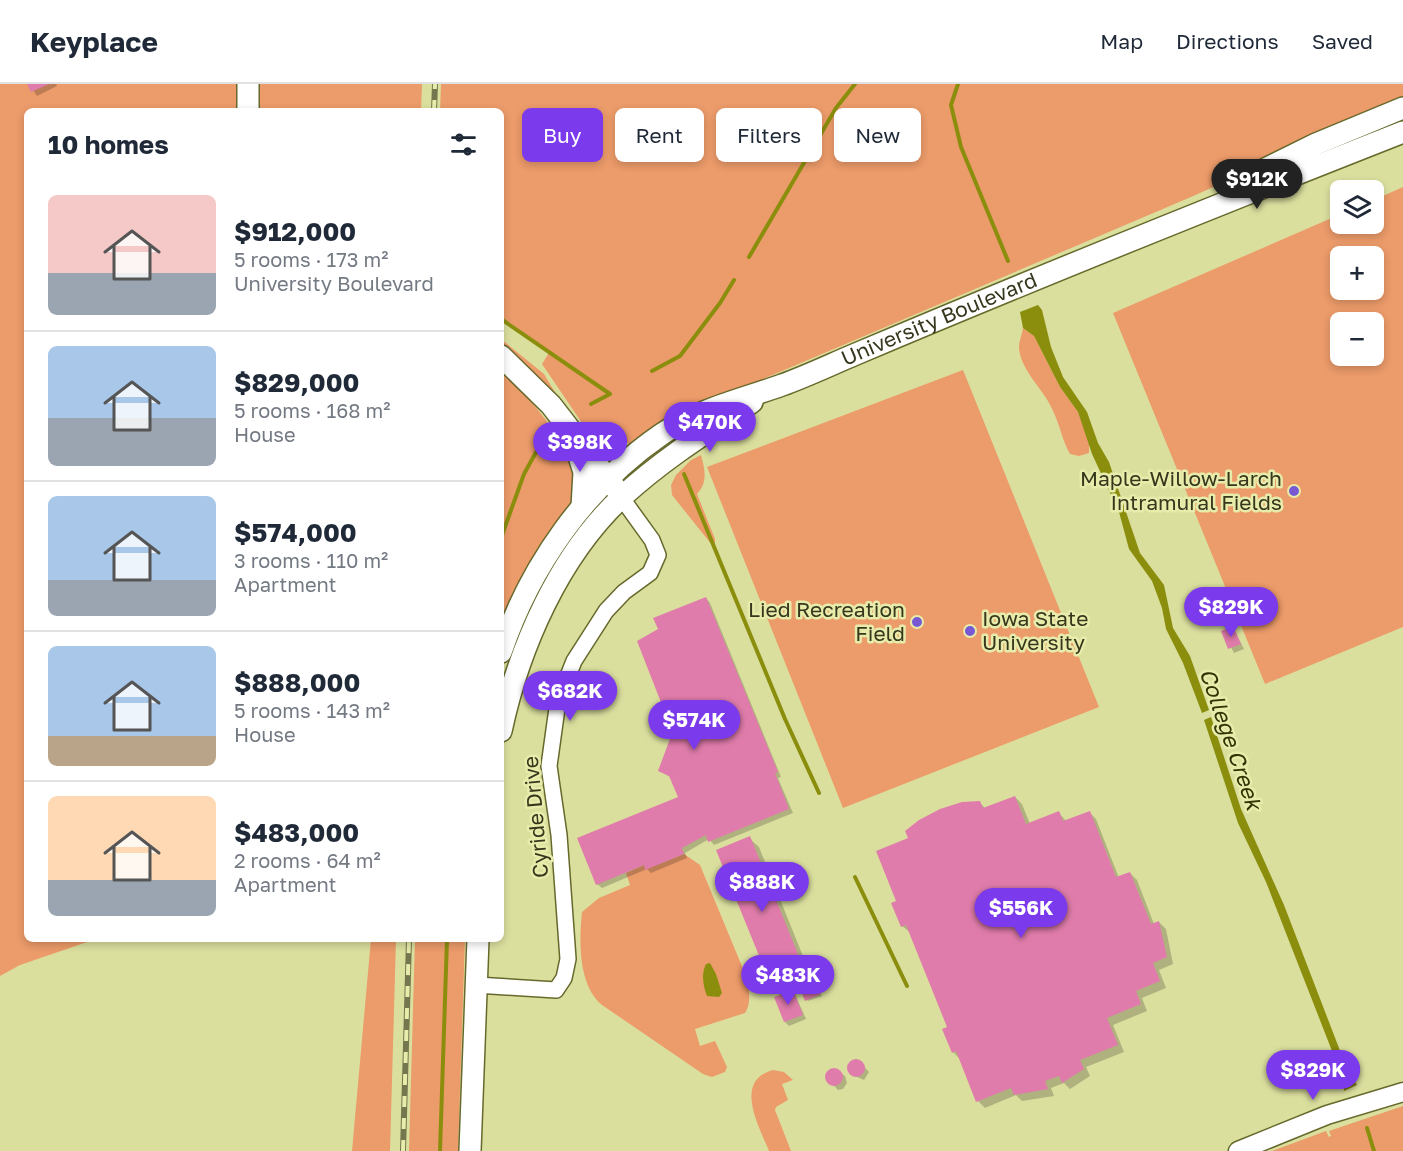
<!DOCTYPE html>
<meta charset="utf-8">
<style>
:root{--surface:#fff;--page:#f6f6f7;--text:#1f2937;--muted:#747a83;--line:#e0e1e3;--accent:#7c3aed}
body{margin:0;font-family:"Golos Text",sans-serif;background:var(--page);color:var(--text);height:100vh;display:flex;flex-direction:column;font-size:22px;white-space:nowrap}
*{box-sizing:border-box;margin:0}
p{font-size:20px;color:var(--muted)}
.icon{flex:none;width:33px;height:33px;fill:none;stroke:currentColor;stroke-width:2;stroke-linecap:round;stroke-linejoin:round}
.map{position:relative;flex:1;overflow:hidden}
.details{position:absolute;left:24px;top:24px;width:480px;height:834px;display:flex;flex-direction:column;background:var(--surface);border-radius:9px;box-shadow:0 3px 9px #0003}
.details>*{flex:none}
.banner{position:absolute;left:522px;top:24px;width:570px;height:54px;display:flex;gap:12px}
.tools{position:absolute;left:1330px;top:96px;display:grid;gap:12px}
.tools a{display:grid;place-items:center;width:54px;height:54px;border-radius:9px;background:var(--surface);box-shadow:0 3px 9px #0003;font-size:30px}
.price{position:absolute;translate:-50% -51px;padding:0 14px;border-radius:21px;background:var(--accent);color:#fff;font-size:20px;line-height:39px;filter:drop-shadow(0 2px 3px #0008)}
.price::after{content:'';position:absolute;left:50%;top:36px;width:18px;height:14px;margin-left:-9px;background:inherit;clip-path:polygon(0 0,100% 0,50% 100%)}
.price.current{background:#222;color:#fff}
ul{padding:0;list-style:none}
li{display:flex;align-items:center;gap:18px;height:150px;padding:0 24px}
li+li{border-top:2px solid var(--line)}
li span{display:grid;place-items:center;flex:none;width:168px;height:120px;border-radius:9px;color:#555}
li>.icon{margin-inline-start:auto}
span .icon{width:72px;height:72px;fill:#fffc;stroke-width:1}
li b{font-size:26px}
h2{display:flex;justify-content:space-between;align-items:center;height:72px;padding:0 24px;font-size:26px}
.chip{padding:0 21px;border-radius:9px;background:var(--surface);box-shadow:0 3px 9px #0003;font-size:21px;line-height:54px}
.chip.current{background:var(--accent);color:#fff}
header{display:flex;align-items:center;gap:36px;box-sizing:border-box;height:84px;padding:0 30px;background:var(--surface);border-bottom:2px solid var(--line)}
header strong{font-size:28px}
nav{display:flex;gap:33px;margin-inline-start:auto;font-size:21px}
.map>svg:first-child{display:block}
.green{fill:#ec9b6a;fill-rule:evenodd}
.water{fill:#8b8e0d}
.shadow{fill:#0003}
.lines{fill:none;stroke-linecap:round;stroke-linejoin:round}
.stream{stroke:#8b8e0d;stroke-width:4}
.building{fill:#e07cab}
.minor-casing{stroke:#66692b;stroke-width:18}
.tertiary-casing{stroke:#66692b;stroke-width:21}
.secondary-casing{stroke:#66692b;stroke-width:24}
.minor{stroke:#fff;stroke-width:15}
.tertiary{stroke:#fff;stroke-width:18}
.secondary{stroke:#fff;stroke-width:21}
.rail-casing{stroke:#74764e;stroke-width:6}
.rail{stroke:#e8ecab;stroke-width:4;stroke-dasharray:11;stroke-linecap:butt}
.poi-dot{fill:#7859d3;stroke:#e8ecab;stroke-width:2}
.labels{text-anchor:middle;stroke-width:5;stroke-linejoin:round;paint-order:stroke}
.street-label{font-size:21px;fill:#36371d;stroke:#e8ecab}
.poi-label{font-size:21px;fill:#36371d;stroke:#e8ecab;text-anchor:end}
.water-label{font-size:22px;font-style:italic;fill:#333404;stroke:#e8ecab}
</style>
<header>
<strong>Keyplace</strong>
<nav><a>Map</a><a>Directions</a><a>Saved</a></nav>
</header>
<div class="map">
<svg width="1403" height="1067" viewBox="0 0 1403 1067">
<rect width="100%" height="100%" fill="#dbdf9e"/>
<path class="green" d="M 0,0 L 422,0 L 421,27 L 27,27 L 27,855 L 96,855 L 20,881 L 0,892 Z
M 441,0 L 1403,0 L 1403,18 L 1191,113 L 700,322 L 631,364 L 627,358 L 608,362 L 594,354 L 584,342 L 542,280 L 550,267 L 501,233 L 501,27 L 440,27 Z
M 1403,103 L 1403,543 L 1265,600 L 1113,229 L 1341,130 L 1341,140 L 1374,140 L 1374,116 ZM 1341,172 L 1374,172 L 1374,206 L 1341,206 ZM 1341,238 L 1374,238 L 1374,272 L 1341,272 Z
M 1023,244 L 1034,252 L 1060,303 L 1078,328 L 1089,356 L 1089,369 L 1079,372 L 1070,370 C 1062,356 1060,341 1053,327 C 1045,307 1025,291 1020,270 C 1017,260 1022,252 1023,244 Z
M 501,255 L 544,290 L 559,315 L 529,284 L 501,261 Z
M 501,285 C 530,315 556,345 576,382 L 572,403 L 578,405 L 501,545 Z
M 963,286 L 1099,623 L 843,724 L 707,383 Z
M 701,371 C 705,386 708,399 697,410 L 715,455 L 715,460 L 712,461 L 672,411 L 671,401 L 676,391 L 691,376 Z
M 684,770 L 700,781 L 746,892 C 749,904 752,918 745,929 L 695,945 L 700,962 L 715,957 L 727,983 L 725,988 L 712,993 L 703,990 L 602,921 C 578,901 579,857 582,828 L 599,814 L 630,801 L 626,789 L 644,781 L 646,785 Z
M 371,855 L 396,855 L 390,1067 L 352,1067 Z
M 415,855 L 465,855 L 458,1067 L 409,1067 Z
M 773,986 L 784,988 L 793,996 L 782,1000 L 788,1016 L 776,1023 L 775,1026 L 791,1067 L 769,1067 C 759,1042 733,997 773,986 Z
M 1403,1022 L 1403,1067 L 1272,1067 L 1326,1047 L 1329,1053 L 1331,1052 L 1329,1047 Z"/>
<path class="water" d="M 1038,221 L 1042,226 L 1051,263 L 1063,293 L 1087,328 L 1098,359 L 1109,378 L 1140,469 L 1164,501 L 1173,544 L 1190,572 L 1209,626 L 1202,629 L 1183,579 L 1166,545 L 1162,524 L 1152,497 L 1129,465 L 1119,428 L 1092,370 L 1078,328 L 1060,303 L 1034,252 L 1023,244 L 1020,228 Z
M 1211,633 L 1241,725 L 1284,821 L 1344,977 L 1357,1001 L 1344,1007 L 1341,990 L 1266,798 L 1238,739 L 1204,636 Z
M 710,879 L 716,890 L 722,909 L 719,913 L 707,912 C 703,902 701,890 706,880 Z"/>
<path class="shadow" d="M 29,0 L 56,0 L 57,2 L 37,12 Z
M 706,514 L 710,519 L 781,693 L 778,694 L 793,729 L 714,761 L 709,755 L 685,769 L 687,774 L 651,789 L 647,785 L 602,804 L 597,800 L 680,714 L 672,694 L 660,687 L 672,654 L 663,647 L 667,624 L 663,620 Z
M 1233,544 L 1244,565 L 1234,569 L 1223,548 Z
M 1015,713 L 1022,720 L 1030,740 L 1059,729 L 1066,737 L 1089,728 L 1096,735 L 1119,794 L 1130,789 L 1137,796 L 1154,840 L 1159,838 L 1166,845 L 1173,880 L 1159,886 L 1166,904 L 1142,914 L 1147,927 L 1113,941 L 1124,968 L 1086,983 L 1090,992 L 1070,1005 L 1064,999 L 1051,1004 L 1054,1012 L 1022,1017 L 1016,1011 L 985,1024 L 978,1017 L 960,975 L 953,968 L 949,944 L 911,849 L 902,842 L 898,818 L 910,755 L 979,718 L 986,725 Z
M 749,754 L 759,763 L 813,897 L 822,912 L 808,917 L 803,907 L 795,910 L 806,935 L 789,942 L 785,938 L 781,912 L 774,905 Z
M 854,977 L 859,977 L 869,988 L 864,996 L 850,990 L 848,985 Z
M 835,985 L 845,992 L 847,999 L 843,1005 L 838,1006 L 826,993 L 828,988 Z"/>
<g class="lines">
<path class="stream" d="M 958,0 L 951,21 L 961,63 L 1008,177
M 749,173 L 836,24 L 855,0
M 501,235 L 610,310 L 591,320
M 652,287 L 680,272 L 720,219 L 734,196
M 684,390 L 785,635 L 819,709
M 501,454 L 524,390 L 546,350
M 855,793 L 907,902
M 1367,1044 L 1374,1067
M 440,1067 L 447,855"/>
</g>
<path class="building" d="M 27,0 L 49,0 L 31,8 Z
M 706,513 L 778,688 L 775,689 L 789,725 L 708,758 L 706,751 L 682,764 L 684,770 L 645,786 L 644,781 L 596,801 L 577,754 L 678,713 L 669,692 L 658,687 L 671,652 L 662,648 L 658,640 L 668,619 L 662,621 L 637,557 L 658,545 L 653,534 Z
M 1233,542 L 1241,560 L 1228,565 L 1221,547 Z
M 1015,712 L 1026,740 L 1059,727 L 1063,737 L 1090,727 L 1116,793 L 1130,788 L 1151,840 L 1159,837 L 1167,873 L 1153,879 L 1160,897 L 1136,907 L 1141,920 L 1107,934 L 1118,961 L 1080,976 L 1084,985 L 1062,999 L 1059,992 L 1045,997 L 1048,1005 L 1014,1011 L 1011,1004 L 976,1018 L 956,967 L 952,969 L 942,945 L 947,943 L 906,841 L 901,843 L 891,819 L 896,817 L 876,767 L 908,754 L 905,747 L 919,736 L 940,725 L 962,718 L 980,717 L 983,724 Z
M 750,752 L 807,892 L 773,906 L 716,766 Z
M 815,895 L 821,910 L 805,917 L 799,902 Z
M 793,906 L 803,931 L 784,938 L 774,913 Z
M847 984a9 9 0 1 1 18 0a9 9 0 1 1-18 0Z
M825 993a9 9 0 1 1 18 0a9 9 0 1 1-18 0Z"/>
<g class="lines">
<defs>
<path id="minor" d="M 476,901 L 556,906 L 564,894 L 568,875 L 559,751 L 549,682 L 558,617 L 574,577 L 606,527 L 624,508 L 650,489 L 658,471 L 652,456 L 621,413"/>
<path id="tertiary" d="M 1238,1067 L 1327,1031 L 1403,1008"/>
<g id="secondary">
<path d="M 248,0 L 248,27"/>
<path d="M 1235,100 L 1316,60 L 1403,24"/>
<path d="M 501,272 L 551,321 L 616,405"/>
<path d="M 575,360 L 584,388 L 582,423"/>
<path id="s1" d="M 501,568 C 530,482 586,402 662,350 C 699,325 740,316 782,301 C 807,292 832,280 856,270 C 1038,193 1220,120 1403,48"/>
<path d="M 501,647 C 519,563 559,471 623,412 C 662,376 708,347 752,318"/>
<path d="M 470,1067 L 478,855"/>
</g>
</defs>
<use href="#minor" class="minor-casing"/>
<use href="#tertiary" class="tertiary-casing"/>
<use href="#secondary" class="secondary-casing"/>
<use href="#minor" class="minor"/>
<use href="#tertiary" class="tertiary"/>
<use href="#secondary" class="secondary"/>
<defs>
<path id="rail" d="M 434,27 L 435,0
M 403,1067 L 409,855"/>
</defs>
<use href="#rail" class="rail-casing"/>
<use href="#rail" class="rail"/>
</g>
<g class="poi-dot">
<circle cx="1294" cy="407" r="6"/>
<circle cx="917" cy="538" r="6"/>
<circle cx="970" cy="547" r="6"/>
</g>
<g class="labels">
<g class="street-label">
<text dy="7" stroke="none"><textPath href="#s1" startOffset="576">University Boulevard</textPath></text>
<text transform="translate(536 733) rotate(-95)" y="7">Cyride Drive</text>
</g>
<g class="poi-label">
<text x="1282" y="402">Maple-Willow-Larch<tspan x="1282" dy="24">Intramural Fields</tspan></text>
<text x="905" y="533">Lied Recreation<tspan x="905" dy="24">Field</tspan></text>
<text x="982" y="542" text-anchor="start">Iowa State<tspan x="982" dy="24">University</tspan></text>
</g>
<g class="water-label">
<text transform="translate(1231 655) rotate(71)" y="8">College Creek</text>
</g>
</g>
</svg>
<div class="tools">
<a><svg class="icon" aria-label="layers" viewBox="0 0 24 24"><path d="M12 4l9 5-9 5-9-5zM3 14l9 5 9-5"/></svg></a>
<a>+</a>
<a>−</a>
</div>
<b class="price current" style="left:1257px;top:126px">$912K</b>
<b class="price" style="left:710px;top:369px">$470K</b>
<b class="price" style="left:580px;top:389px">$398K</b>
<b class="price" style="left:1231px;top:554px">$829K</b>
<b class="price" style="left:570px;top:638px">$682K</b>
<b class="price" style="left:694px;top:667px">$574K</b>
<b class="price" style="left:762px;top:829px">$888K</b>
<b class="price" style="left:1021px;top:855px">$556K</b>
<b class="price" style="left:788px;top:922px">$483K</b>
<b class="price" style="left:1313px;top:1017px">$829K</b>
<div class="banner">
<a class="chip current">Buy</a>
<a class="chip">Rent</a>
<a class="chip">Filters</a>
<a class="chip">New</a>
</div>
<section class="details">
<h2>10 homes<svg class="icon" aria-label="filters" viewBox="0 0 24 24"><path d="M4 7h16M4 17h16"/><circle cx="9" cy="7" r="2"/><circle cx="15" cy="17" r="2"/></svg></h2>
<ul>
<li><span style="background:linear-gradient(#f6c9c9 65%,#9aa5b1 0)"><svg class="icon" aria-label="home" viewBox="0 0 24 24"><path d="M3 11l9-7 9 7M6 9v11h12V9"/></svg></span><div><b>$912,000</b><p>5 rooms · 173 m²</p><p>University Boulevard</p></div></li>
<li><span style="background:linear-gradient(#a9c7e8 60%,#9aa5b1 0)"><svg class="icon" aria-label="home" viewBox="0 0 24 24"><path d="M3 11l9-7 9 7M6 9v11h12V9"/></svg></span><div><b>$829,000</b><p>5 rooms · 168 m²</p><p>House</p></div></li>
<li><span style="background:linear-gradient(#a9c7e8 70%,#9aa5b1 0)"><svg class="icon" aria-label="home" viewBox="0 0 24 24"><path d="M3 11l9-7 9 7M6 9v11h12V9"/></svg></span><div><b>$574,000</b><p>3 rooms · 110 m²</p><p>Apartment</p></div></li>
<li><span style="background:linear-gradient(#a9c7e8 75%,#b9a48a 0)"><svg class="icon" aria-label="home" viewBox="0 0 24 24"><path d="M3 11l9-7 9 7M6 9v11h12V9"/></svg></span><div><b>$888,000</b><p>5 rooms · 143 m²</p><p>House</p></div></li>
<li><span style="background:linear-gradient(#ffd9b3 70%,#9aa5b1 0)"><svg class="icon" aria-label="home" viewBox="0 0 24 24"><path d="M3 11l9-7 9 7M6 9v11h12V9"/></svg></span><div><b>$483,000</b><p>2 rooms · 64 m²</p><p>Apartment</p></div></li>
</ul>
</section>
</div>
